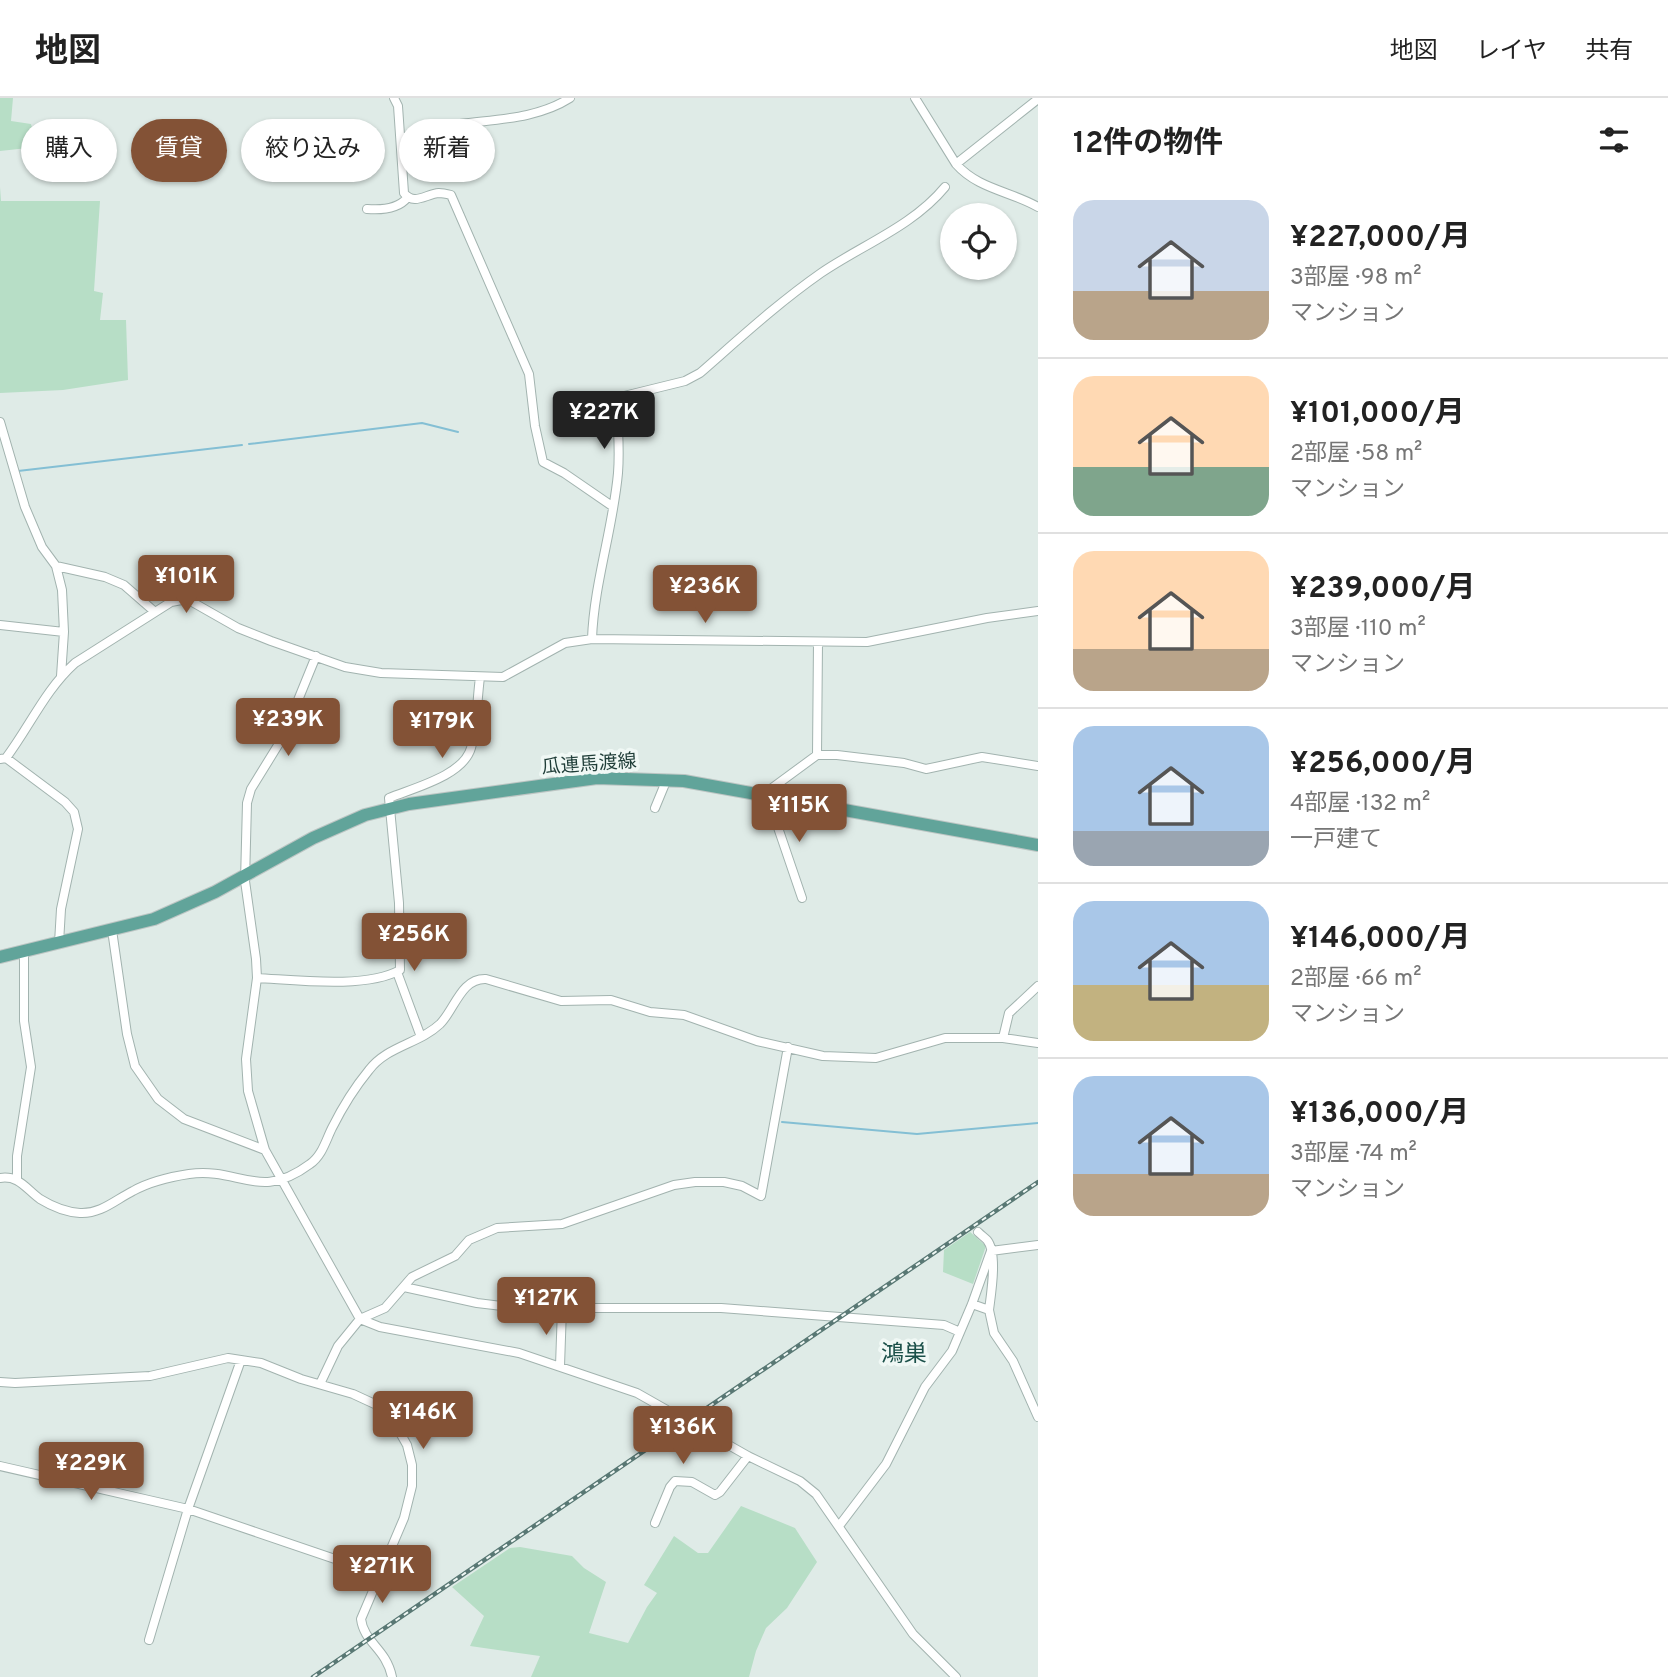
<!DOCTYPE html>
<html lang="ja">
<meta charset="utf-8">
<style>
:root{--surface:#fff;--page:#f2f2f2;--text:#222;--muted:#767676;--line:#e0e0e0;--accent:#835236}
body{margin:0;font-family:Overpass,"Noto Sans JP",sans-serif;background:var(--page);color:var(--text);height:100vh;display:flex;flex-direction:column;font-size:26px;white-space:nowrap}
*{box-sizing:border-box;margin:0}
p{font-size:23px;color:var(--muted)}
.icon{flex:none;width:38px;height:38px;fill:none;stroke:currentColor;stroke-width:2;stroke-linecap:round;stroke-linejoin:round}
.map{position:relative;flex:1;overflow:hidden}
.details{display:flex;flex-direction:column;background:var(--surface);width:630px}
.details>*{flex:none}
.hud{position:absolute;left:21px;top:21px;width:665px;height:63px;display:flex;gap:14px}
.buttons{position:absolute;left:940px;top:105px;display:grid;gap:14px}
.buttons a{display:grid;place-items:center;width:77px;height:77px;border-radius:50%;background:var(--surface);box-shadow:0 2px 5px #0004;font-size:35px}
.price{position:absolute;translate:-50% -60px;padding:0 16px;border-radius:7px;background:var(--accent);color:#fff;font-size:23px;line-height:46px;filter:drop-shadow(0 2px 4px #0008)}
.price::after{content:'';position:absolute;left:50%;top:42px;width:21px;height:16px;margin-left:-10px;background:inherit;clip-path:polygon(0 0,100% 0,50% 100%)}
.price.active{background:#222;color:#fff}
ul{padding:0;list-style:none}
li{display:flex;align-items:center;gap:21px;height:175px;padding:0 35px}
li+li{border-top:2px solid var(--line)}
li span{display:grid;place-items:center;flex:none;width:196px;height:140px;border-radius:21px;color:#555}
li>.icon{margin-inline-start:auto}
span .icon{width:84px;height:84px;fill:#fffc;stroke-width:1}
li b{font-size:30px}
h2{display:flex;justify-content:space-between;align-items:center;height:84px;padding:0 35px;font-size:30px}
.pill{padding:0 24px;border-radius:32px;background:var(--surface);box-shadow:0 2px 5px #0004;font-size:24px;line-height:63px}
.pill.active{background:var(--accent);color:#fff}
header{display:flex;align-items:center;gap:42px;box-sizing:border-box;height:98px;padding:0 35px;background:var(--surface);border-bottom:2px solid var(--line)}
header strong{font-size:33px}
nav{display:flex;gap:38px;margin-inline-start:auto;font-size:24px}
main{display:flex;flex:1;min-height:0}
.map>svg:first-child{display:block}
.green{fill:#b7dec6}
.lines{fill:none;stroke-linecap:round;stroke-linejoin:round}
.stream{stroke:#84bfd4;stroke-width:2}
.minor-casing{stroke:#a2b3af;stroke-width:10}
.primary-casing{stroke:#bcc5c3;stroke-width:14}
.minor{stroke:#fff;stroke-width:8}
.primary{stroke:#61a49a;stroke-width:12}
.rail-casing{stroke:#597874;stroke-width:4.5}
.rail{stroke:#f0f8f5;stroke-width:2;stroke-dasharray:5;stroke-linecap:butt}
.labels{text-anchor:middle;stroke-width:7;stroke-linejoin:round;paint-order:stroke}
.street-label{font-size:19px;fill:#1f3d38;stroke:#f0f8f5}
.quarter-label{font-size:23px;fill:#1a5049;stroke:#f0f8f5}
</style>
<header>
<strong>地図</strong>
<nav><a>地図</a><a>レイヤ</a><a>共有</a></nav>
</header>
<main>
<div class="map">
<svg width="1038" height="1579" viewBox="0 0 1038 1579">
<rect width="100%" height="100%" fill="#dfebe7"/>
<path class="green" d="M 0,0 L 13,0 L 11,23 L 31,26 L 37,49 L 0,53 Z
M 0,89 L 1,103 L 100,103 L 94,193 L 103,195 L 100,222 L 126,222 L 128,282 L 63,292 L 0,295 Z
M 970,1134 L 986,1148 L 973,1186 L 943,1174 L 944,1152 Z
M 741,1408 L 795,1430 L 817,1464 L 787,1510 L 766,1530 L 756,1553 L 749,1579 L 531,1579 L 540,1558 L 470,1548 L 484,1518 L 452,1489 L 510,1450 L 520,1449 L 572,1458 L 584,1470 L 606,1484 L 589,1535 L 628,1545 L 647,1509 L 657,1495 L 644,1487 L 674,1438 L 698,1455 L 708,1455 Z"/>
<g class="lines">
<path class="stream" d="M 249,346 L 422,325 L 458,334
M 18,373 L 242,347
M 782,1024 L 917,1036 L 1038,1025"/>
<defs>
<path id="minor" d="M 394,0 L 398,8 L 404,95 C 414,108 426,96 439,95 C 443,95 447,96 451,97 L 529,276 L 535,328 L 543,364 L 564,375 L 612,408
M 915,0 L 956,66 C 978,91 1010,93 1038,109
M 401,40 C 421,36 440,29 460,26 C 497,21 537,21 570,0
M 956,66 L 1038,1
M 367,111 C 380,112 398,111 407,100
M 0,324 L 25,409 L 42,449 L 56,468 L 62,492 L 64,534 L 61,578
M 56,468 L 105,479 L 124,487 L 155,514
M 0,527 L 64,534
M 592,541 C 594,485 613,431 618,375 C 620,350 618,325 616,300 L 685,283 L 700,275 C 739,241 778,205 821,175 C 862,147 913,128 945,89
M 316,558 L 283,639 L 251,691 L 247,705 L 245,783 L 256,861 L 257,880 L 246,961 L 248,993 L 265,1052 L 360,1221 L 380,1229 L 519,1255 L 637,1295 L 748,1358 L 800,1383 L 816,1396 L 913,1536 L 956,1579
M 817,657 L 818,544
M 6,660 L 65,704 L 74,714 L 78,731 L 61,811 L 59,845
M 0,661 L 6,660 C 30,628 45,592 75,565 L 171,504 L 187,501 L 238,530 L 271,543 L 345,569 L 381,575 L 503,579 L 565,545 L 592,541 L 867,544 L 987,520 L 1038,513
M 655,710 L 667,681
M 802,800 L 772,712 L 768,693 L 817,657 L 837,657 L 904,665 L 926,671 L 982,659 L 1038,668
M 112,832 L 127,936 L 135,968 L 158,1001 L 184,1021 L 265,1052
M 397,874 L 421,939
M 257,880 C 296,882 366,891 400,872 L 399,805 L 389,700 C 413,690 463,678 471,650 C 477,628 477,602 480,579
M 1003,940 L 1009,915 L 1038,888
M 0,1080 C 19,1077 26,1091 40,1101 C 53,1109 65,1114 80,1115 C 101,1116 115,1102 133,1093 C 151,1083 169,1079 189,1076 C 240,1069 259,1104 310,1066 C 322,1058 326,1042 332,1030 C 342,1010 355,989 369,972 C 387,948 419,946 440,926 C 455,911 461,880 486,881 L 561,903 L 611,902 L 650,914 L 684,917 L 757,943 L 823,958 L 876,960 L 945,940 L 1003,940 L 1038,945
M 17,1081 L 17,1058 L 31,969 L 24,923 L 24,853
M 978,1134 C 981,1137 984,1139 987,1142 C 998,1155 991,1196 989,1212
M 991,1153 L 1038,1147
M 404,1189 L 477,1205 L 518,1210 L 721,1210 L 944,1227 L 960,1234
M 972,1206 L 989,1212 L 994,1235 L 1013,1263 L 1038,1319
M 560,1268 L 562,1210
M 0,1284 L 15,1285 L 150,1278 L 228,1260 L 261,1265 L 301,1281 L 353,1296 L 379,1308 L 390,1317 L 407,1347 L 412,1367 L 412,1388 L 404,1420 L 361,1521 C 364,1545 386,1550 392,1579
M 320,1286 L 338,1248 L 360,1221 L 385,1210 L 412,1179 L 455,1158 L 469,1142 L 497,1130 L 562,1126 L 674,1087 L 695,1084 L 724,1084 L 742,1088 L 761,1098 L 788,949
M 0,1368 L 188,1411 L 379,1476
M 655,1425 L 670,1389 L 675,1383 L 692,1384 L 715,1397 L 720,1394 L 748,1358
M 839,1428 L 886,1366 L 925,1289 L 952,1253 L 972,1206 L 991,1153
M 149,1542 L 188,1411 L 241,1262"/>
<path id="primary" d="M 0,859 L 154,821 L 215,794 L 313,740 L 365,717 L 409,706 L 597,680 L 684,683 L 1038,747"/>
</defs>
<use href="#minor" class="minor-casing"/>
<use href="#primary" class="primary-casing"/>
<use href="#minor" class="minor"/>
<use href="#primary" class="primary"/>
<defs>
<path id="rail" d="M 313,1579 L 1038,1084"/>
</defs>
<use href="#rail" class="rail-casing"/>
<use href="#rail" class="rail"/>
</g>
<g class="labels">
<g class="street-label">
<text transform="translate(589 665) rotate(-4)" y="7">瓜連馬渡線</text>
</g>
<g class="quarter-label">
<text x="904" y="1263">鴻巣</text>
</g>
</g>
</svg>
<div class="buttons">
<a><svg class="icon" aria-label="locate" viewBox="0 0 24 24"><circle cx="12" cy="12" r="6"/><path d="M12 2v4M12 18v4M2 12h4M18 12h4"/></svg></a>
</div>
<b class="price active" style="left:604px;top:353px">¥227K</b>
<b class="price" style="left:186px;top:517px">¥101K</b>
<b class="price" style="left:705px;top:527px">¥236K</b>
<b class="price" style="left:288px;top:660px">¥239K</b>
<b class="price" style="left:442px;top:662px">¥179K</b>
<b class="price" style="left:799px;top:746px">¥115K</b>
<b class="price" style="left:414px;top:875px">¥256K</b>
<b class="price" style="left:546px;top:1239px">¥127K</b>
<b class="price" style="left:423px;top:1353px">¥146K</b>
<b class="price" style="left:683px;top:1368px">¥136K</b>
<b class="price" style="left:91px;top:1404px">¥229K</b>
<b class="price" style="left:382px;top:1507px">¥271K</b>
<div class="hud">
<a class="pill">購入</a>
<a class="pill active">賃貸</a>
<a class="pill">絞り込み</a>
<a class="pill">新着</a>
</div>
</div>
<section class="details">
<h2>12件の物件<svg class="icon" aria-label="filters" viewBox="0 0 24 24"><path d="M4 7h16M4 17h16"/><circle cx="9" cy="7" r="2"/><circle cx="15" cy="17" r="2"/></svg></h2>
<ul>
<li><span style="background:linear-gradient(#c9d6e8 65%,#b9a48a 0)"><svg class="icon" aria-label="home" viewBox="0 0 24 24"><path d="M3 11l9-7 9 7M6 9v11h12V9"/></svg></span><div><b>¥227,000/月</b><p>3部屋 · 98 m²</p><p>マンション</p></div></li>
<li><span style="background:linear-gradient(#ffd9b3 65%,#7fa58c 0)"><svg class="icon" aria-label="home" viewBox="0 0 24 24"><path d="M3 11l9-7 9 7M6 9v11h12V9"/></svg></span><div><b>¥101,000/月</b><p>2部屋 · 58 m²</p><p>マンション</p></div></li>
<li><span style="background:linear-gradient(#ffd9b3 70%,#b9a48a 0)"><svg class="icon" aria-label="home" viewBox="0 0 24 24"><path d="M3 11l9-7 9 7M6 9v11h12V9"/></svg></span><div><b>¥239,000/月</b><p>3部屋 · 110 m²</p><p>マンション</p></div></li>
<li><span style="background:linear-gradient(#a9c7e8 75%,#9aa5b1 0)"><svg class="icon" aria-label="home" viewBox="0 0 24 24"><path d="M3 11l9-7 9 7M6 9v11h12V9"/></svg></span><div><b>¥256,000/月</b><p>4部屋 · 132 m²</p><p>一戸建て</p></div></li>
<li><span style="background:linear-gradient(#a9c7e8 60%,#c2b280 0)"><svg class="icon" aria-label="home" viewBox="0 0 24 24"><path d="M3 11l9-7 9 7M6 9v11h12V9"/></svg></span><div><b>¥146,000/月</b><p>2部屋 · 66 m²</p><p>マンション</p></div></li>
<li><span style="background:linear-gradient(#a9c7e8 70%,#b9a48a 0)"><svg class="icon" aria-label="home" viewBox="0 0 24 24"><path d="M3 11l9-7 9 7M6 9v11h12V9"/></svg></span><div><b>¥136,000/月</b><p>3部屋 · 74 m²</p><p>マンション</p></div></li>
</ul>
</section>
</main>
